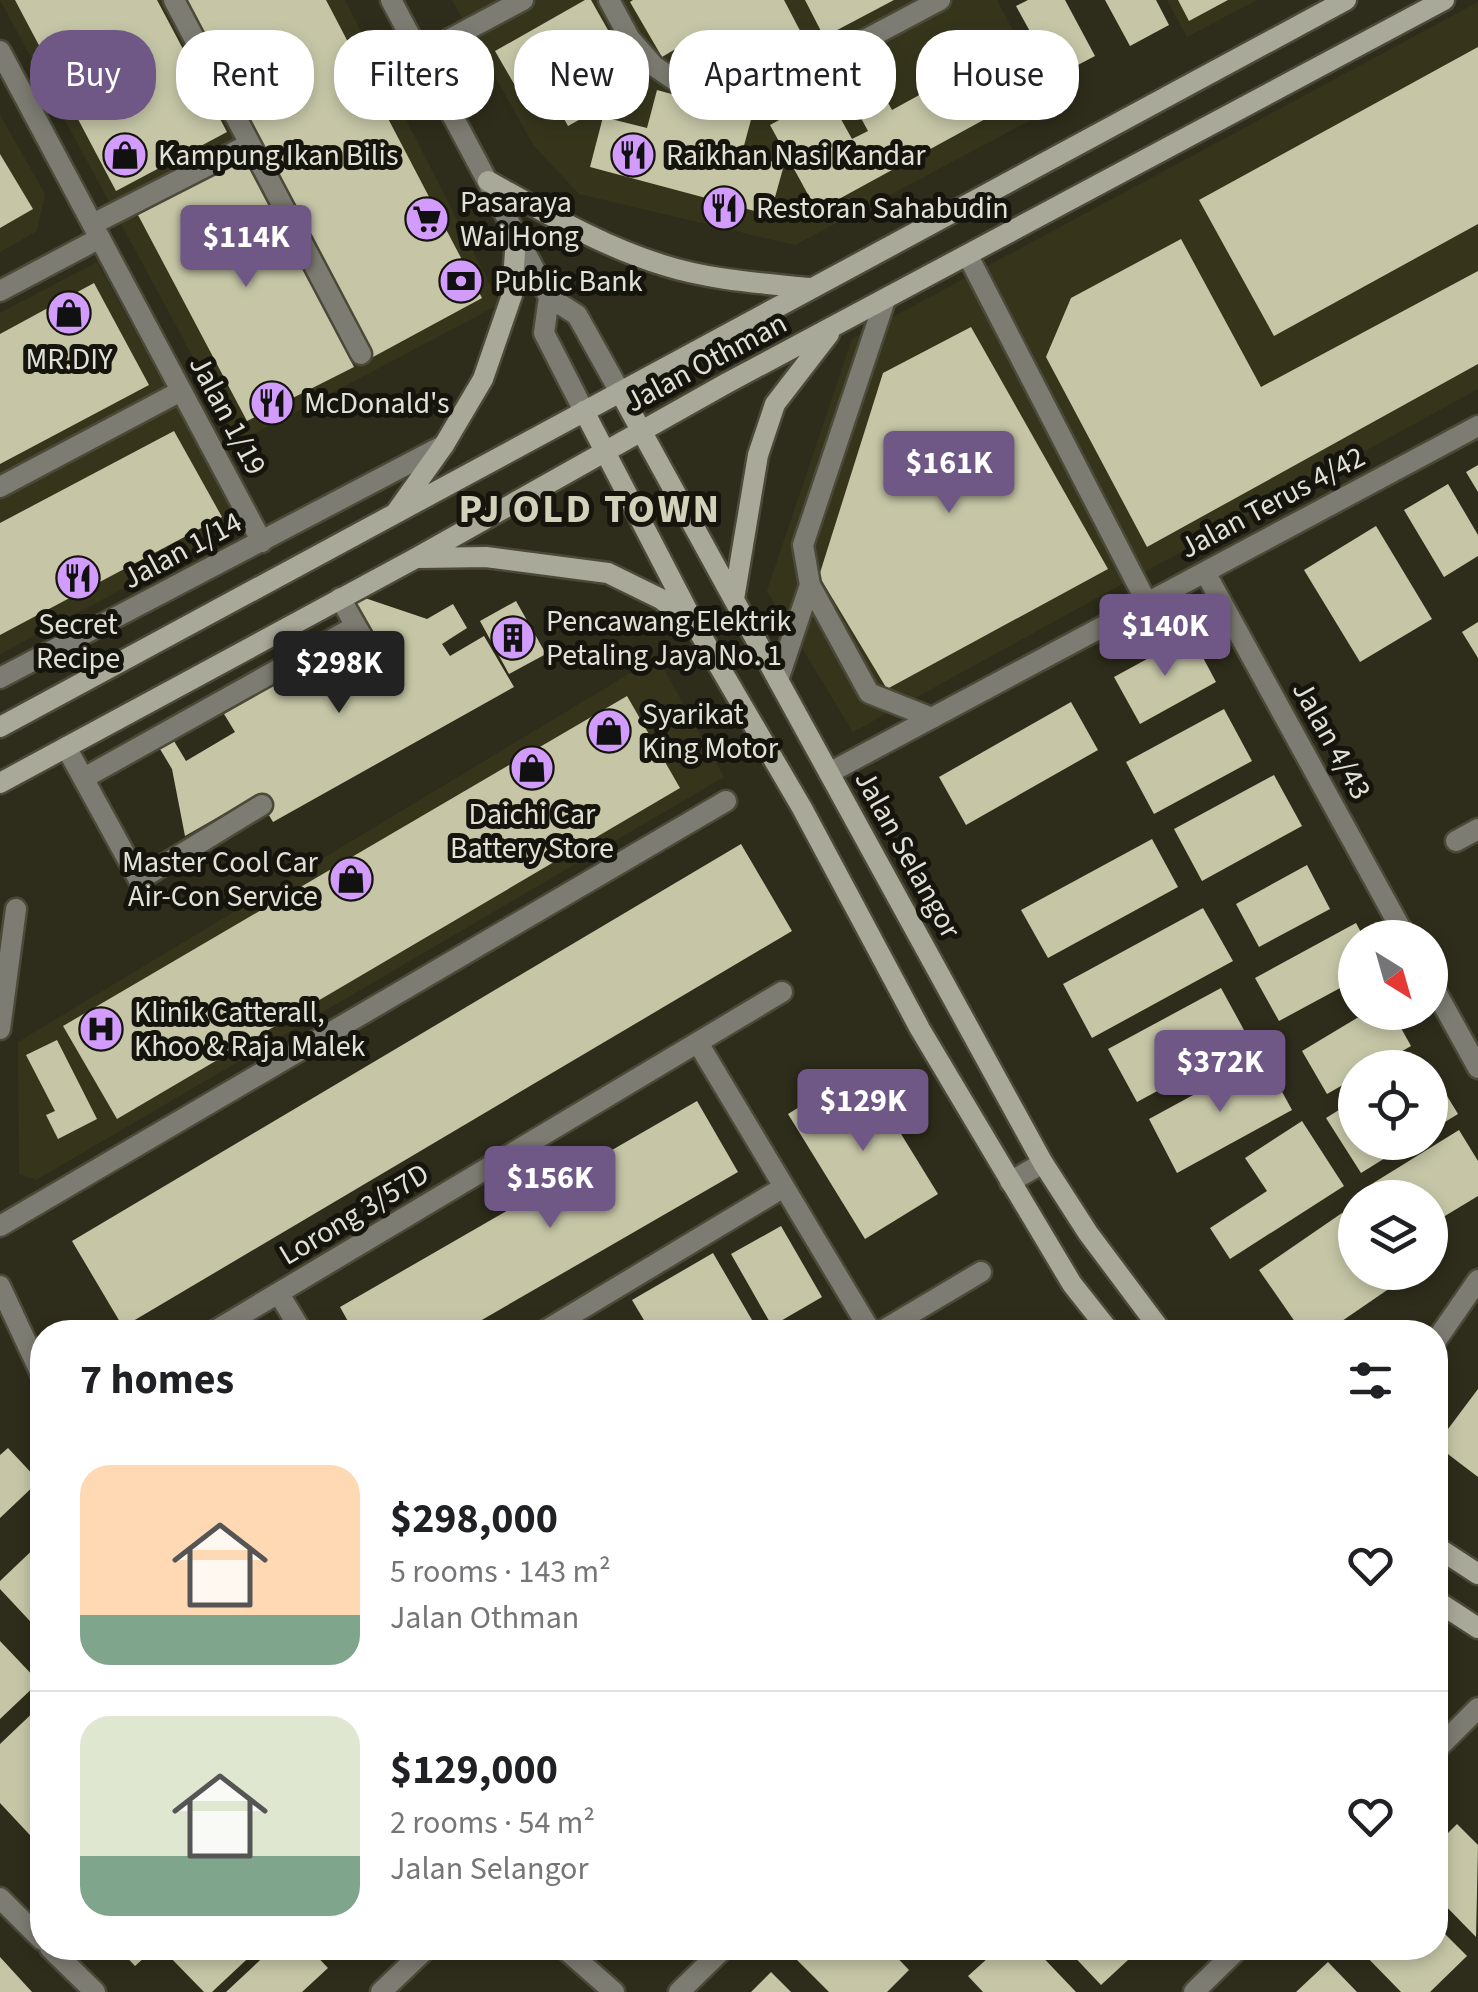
<!DOCTYPE html>
<meta charset="utf-8">
<style>
:root{--surface:#fff;--page:#f6f6f6;--text:#202124;--muted:#757577;--line:#e0e0e0;--accent:#705886}
body{margin:0;font-family:"Source Sans 3",sans-serif;background:var(--page);color:var(--text);height:100vh;display:flex;flex-direction:column;font-size:38px;white-space:nowrap}
*{box-sizing:border-box;margin:0}
p{font-size:32px;color:var(--muted)}
.icon{flex:none;width:55px;height:55px;fill:none;stroke:currentColor;stroke-width:2;stroke-linecap:round;stroke-linejoin:round}
.map{position:relative;flex:1;overflow:hidden}
.panel{position:absolute;left:30px;top:1320px;width:1418px;height:640px;display:flex;flex-direction:column;background:var(--surface);border-radius:40px;box-shadow:0 5px 15px #0003}
.panel>*{flex:none}
.banner{position:absolute;left:30px;top:30px;width:1420px;height:90px;display:flex;gap:20px}
.needle{width:65px;rotate:143deg}
.buttons{position:absolute;left:1338px;top:920px;display:grid;gap:20px}
.buttons a{display:grid;place-items:center;width:110px;height:110px;border-radius:50%;background:var(--surface);box-shadow:0 5px 15px #0003;font-size:50px}
.price{position:absolute;translate:-50% -85px;padding:0 22px;border-radius:10px;background:var(--accent);color:#fff;font-size:32px;line-height:65px;filter:drop-shadow(0 2px 5px #0008)}
.price::after{content:'';position:absolute;left:50%;top:60px;width:30px;height:22px;margin-left:-15px;background:inherit;clip-path:polygon(0 0,100% 0,50% 100%)}
.price.on{background:#222;color:#fff}
ul{padding:0;list-style:none}
li{display:flex;align-items:center;gap:30px;height:250px;padding:0 50px}
li+li{border-top:2px solid var(--line)}
li span{display:grid;place-items:center;flex:none;width:280px;height:200px;border-radius:30px;color:#555}
li>.icon{margin-inline-start:auto}
span .icon{width:120px;height:120px;fill:#fffc;stroke-width:1}
li b{font-size:42px}
h2{display:flex;justify-content:space-between;align-items:center;height:120px;padding:0 50px;font-size:42px}
.tag{padding:0 35px;border-radius:40px;background:var(--surface);box-shadow:0 5px 15px #0003;font-size:35px;line-height:90px}
.tag.on{background:var(--accent);color:#fff}
.map>svg:first-child{display:block}
.built{fill:#36351c}
.building{fill:#c6c6a7}
.lines{fill:none;stroke-linecap:round;stroke-linejoin:round}
.lane-casing{stroke:#4b4a39;stroke-width:25}
.street-casing{stroke:#4b4a39;stroke-width:25}
.secondary-casing{stroke:#4b4a39;stroke-width:25}
.lane{stroke:#7c7c72;stroke-width:20}
.street{stroke:#7c7c72;stroke-width:20}
.secondary{stroke:#a9a99a;stroke-width:20}
.labels{text-anchor:middle;stroke-width:10;stroke-linejoin:round;paint-order:stroke}
.poi-label{font-size:30px;fill:#e1e1d6;stroke:#15150d;text-anchor:start}
.street-label{font-size:30px;fill:#e1e1d6;stroke:#15150d}
.district-label{font-size:40px;font-weight:bold;letter-spacing:2.5px;fill:#d2d2bb;stroke:#15150d}
</style>
<div class="map">
<svg width="1478" height="1992" viewBox="0 0 1478 1992">
<rect width="100%" height="100%" fill="#2e2d1b"/>
<path class="built" d="M 0,0 L 345,0 L 500,304 L 239,442 Z
M 452,0 L 997,0 L 1054,108 L 795,245 L 579,194 L 534,146 Z
M 1167,0 L 1257,0 L 1187,37 Z
M 1478,2 L 1478,389 L 853,732 L 767,591 L 852,339 Z
M 0,115 L 45,194 L 37,231 L 0,252 Z
M 97,262 L 241,526 L 0,654 L 0,313 Z
M 657,657 L 724,777 L 36,1180 L 19,1174 L 18,1042 Z"/>
<path class="building" d="M 15,0 L 157,0 L 227,132 L 116,191 Z
M 187,0 L 326,0 L 482,298 L 373,357 Z
M 585,0 L 591,0 L 621,53 L 597,67 L 605,81 L 629,67 L 640,86 L 568,126 L 551,95 L 528,108 L 495,51 Z
M 633,0 L 784,0 L 807,44 L 786,55 L 774,32 L 709,66 L 693,62 L 684,44 L 662,57 L 630,2 Z
M 805,0 L 894,0 L 824,37 Z
M 1028,0 L 1065,0 L 1095,56 L 1055,77 L 1016,6 Z
M 1105,0 L 1156,0 L 1169,25 L 1130,46 Z
M 1178,0 L 1228,0 L 1189,21 Z
M 1478,47 L 1478,224 L 1274,336 L 1199,200 Z
M 983,60 L 1009,106 L 817,211 L 770,125 L 827,94 L 852,139 L 868,131 L 843,85 L 870,70 L 892,110 Z
M 657,90 L 752,116 L 742,153 L 784,165 L 770,215 L 590,167 L 603,117 L 647,128 Z
M 0,154 L 33,209 L 0,228 Z
M 245,159 L 354,367 L 247,421 L 138,215 Z
M 1181,239 L 1261,387 L 1478,271 L 1478,364 L 1147,547 L 1046,357 L 1071,298 Z
M 94,283 L 149,385 L 0,464 L 0,334 Z
M 971,327 L 1108,569 L 887,689 L 819,576 L 883,373 Z
M 174,431 L 222,517 L 0,635 L 0,523 Z
M 1478,465 L 1478,492 L 1466,472 Z
M 1448,484 L 1478,535 L 1478,556 L 1444,577 L 1404,510 Z
M 1376,526 L 1432,619 L 1360,662 L 1304,570 Z
M 356,595 L 427,619 L 453,604 L 467,628 L 442,644 L 450,656 L 484,636 L 514,687 L 273,822 L 257,795 L 185,836 L 172,769 L 157,744 L 171,736 L 186,761 L 235,732 L 224,714 L 342,645 L 353,663 L 361,659 Z
M 516,601 L 546,654 L 509,674 L 480,621 Z
M 1478,622 L 1478,658 L 1462,632 Z
M 1191,635 L 1216,682 L 1140,724 L 1114,677 Z
M 627,696 L 680,788 L 117,1119 L 63,1026 Z
M 1071,702 L 1098,750 L 966,825 L 939,777 Z
M 1224,709 L 1252,761 L 1154,814 L 1126,762 Z
M 1274,775 L 1302,826 L 1202,881 L 1174,829 Z
M 1152,839 L 1178,887 L 1048,958 L 1021,910 Z
M 741,844 L 792,931 L 123,1327 L 72,1241 Z
M 1307,865 L 1330,909 L 1259,947 L 1236,904 Z
M 1203,908 L 1233,961 L 1092,1038 L 1063,984 Z
M 1356,923 L 1364,938 L 1355,938 L 1355,980 L 1279,1021 L 1255,978 Z
M 1221,988 L 1250,1041 L 1137,1102 L 1108,1049 Z
M 1367,1012 L 1392,1012 L 1411,1046 L 1373,1068 L 1355,1068 L 1355,1078 L 1327,1094 L 1302,1051 Z
M 57,1040 L 97,1119 L 58,1139 L 46,1115 L 55,1111 L 26,1055 Z
M 1263,1057 L 1292,1110 L 1177,1173 L 1149,1119 Z
M 1430,1068 L 1458,1114 L 1430,1131 Z
M 861,1069 L 938,1194 L 865,1239 L 788,1114 Z
M 1355,1100 L 1355,1142 L 1411,1142 L 1361,1173 L 1326,1118 Z
M 697,1101 L 738,1172 L 461,1332 L 354,1332 L 340,1307 Z
M 1302,1121 L 1344,1186 L 1230,1259 L 1210,1228 L 1267,1191 L 1245,1158 Z
M 1459,1130 L 1478,1161 L 1478,1196 L 1430,1225 L 1430,1198 L 1366,1198 L 1362,1190 Z
M 1342,1213 L 1355,1232 L 1355,1272 L 1383,1272 L 1393,1286 L 1326,1332 L 1302,1332 L 1259,1270 Z
M 781,1226 L 822,1297 L 772,1326 L 731,1254 Z
M 713,1253 L 759,1332 L 651,1332 L 632,1300 Z
M 1478,1389 L 1478,1477 L 1436,1445 Z
M 8,1448 L 39,1481 L 0,1518 L 0,1455 Z
M 42,1541 L 42,1634 L 0,1589 L 0,1581 Z
M 0,1641 L 39,1682 L 0,1719 Z
M 42,1704 L 42,1848 L 0,1803 L 0,1744 Z
M 1457,1824 L 1478,1845 L 1476,1937 L 1435,1895 L 1435,1846 Z
M 1435,1924 L 1467,1956 L 1430,1992 L 1401,1992 L 1358,1948 L 1435,1948 Z
M 118,1948 L 155,1948 L 135,1966 Z
M 174,1948 L 259,1948 L 212,1992 L 204,1992 L 167,1954 Z
M 273,1948 L 309,1948 L 328,1968 L 302,1992 L 226,1992 Z
M 785,1948 L 888,1948 L 909,1970 L 887,1992 L 829,1992 Z
M 999,1948 L 1034,1948 L 1076,1992 L 983,1992 L 968,1976 Z
M 1066,1948 L 1141,1948 L 1101,1985 Z
M 0,1957 L 32,1992 L 0,1992 Z
M 1328,1962 L 1357,1992 L 1296,1992 Z
M 771,1972 L 791,1992 L 751,1992 Z"/>
<g class="lines">
<defs>
<path id="lane" d="M 174,0 L 361,354
M 609,0 L 630,39 L 654,66 L 676,81 L 712,89 L 753,90 L 812,68 L 940,0
M 93,224 L 250,144
M 968,256 L 1147,603
M 885,300 L 803,545 L 810,585 L 869,693 L 932,718
M 0,487 L 181,391
M 356,626 L 371,652
M 778,680 L 810,585
M 66,747 L 139,880 L 262,805
M 84,778 L 356,626 L 340,598
M 0,1029 L 16,909
M 698,1043 L 871,1332
M 1010,1182 L 1043,1163
M 0,1226 L 726,801
M 279,1294 L 302,1332
M 543,1332 L 784,1187"/>
<path id="street" d="M 391,0 L 549,297 L 577,315 L 620,392
M 0,51 L 262,542
M 420,55 L 523,0
M 0,291 L 100,238
M 549,297 L 544,333 L 584,411
M 1205,572 L 1406,938
M 0,678 L 444,445
M 829,773 L 1478,426
M 1456,841 L 1478,829
M 1430,981 L 1478,1068
M 0,1286 L 42,1376
M 213,1332 L 782,992
M 880,1332 L 981,1272
M 1435,1342 L 1478,1280
M 1435,1751 L 1478,1708
M 0,1898 L 42,1940
M 50,1948 L 95,1992
M 564,1948 L 614,1992
M 381,1992 L 427,1948
M 679,1992 L 724,1948
M 1194,1992 L 1239,1948"/>
<path id="secondary" d="M 488,181 C 544,212 601,246 663,265 C 710,280 760,283 809,288
M 620,392 L 1043,1163 L 1088,1233 L 1162,1332
M 584,411 L 695,625 L 802,808 L 920,1029 L 1072,1284 L 1110,1332
M 397,511 L 444,445 L 483,379 L 512,295 L 516,237
M 418,558 L 486,557 L 608,573 L 661,599 L 689,621
M 734,599 L 758,455 L 775,404 L 829,334
M 0,727 L 1346,0
M 0,783 L 416,558 L 727,383 L 1444,0
M 1435,1546 L 1478,1574
M 1435,1600 L 1478,1628"/>
</defs>
<use href="#lane" class="lane-casing"/>
<use href="#street" class="street-casing"/>
<use href="#secondary" class="secondary-casing"/>
<use href="#lane" class="lane"/>
<use href="#street" class="street"/>
<use href="#secondary" class="secondary"/>
</g>
<defs>
<symbol id="shop-disc" viewBox="-11 -11 22 22"><circle r="9.5" fill="#d29cfd" stroke="#15150d"/><path d="M-5-2.5h2.3a2.7 3.5 0 0 1 5.4 0H5L5.5 6h-11ZM-1.5-2.5h3a1.5 2.3 0 0 0-3 0Z" fill="#111"/></symbol>
<symbol id="restaurant-disc" viewBox="-11 -11 22 22"><circle r="9.5" fill="#d29cfd" stroke="#15150d"/><path d="M-5-6h1v4h1v-4h1v4h1v-4h1v5L-1.5 .5V6h-2V.5L-5-1ZM5-6V6H3V1.5H1.5Q1.5-4 5-6Z" fill="#111"/></symbol>
<symbol id="supermarket-disc" viewBox="-11 -11 22 22"><circle r="9.5" fill="#d29cfd" stroke="#15150d"/><path d="M-6-5.5h2.5l.6 2H6L4.5 2H-2.5L-4.4-4H-6ZM-1.5 3.2a1.3 1.3 0 1 0 .1 0ZM3 3.2a1.3 1.3 0 1 0 .1 0Z" fill="#111"/></symbol>
<symbol id="bank-disc" viewBox="-11 -11 22 22"><circle r="9.5" fill="#d29cfd" stroke="#15150d"/><path d="M-6-4H6V4H-6ZM0-2.3a2.3 2.3 0 1 0 0 4.6a2.3 2.3 0 1 0 0-4.6Z" fill="#111"/></symbol>
<symbol id="building-disc" viewBox="-11 -11 22 22"><circle r="9.5" fill="#d29cfd" stroke="#15150d"/><path d="M-4-6H4V6H1V3H-1V6H-4ZM-2.5-4.3h1.7v1.8h-1.7ZM.8-4.3h1.7v1.8H.8ZM-2.5-1h1.7V.8h-1.7ZM.8-1h1.7V.8H.8Z" fill="#111"/></symbol>
<symbol id="hospital-disc" viewBox="-11 -11 22 22"><circle r="9.5" fill="#d29cfd" stroke="#15150d"/><path d="M-5-5h3v3.5h4V-5h3V5h-3V1.5h-4V5h-3Z" fill="#111"/></symbol>
</defs>
<g fill-rule="evenodd">
<use href="#shop-disc" x="100" y="130" width="50" height="50"/>
<use href="#restaurant-disc" x="608" y="130" width="50" height="50"/>
<use href="#restaurant-disc" x="699" y="183" width="50" height="50"/>
<use href="#supermarket-disc" x="402" y="194" width="50" height="50"/>
<use href="#bank-disc" x="436" y="256" width="50" height="50"/>
<use href="#shop-disc" x="44" y="288" width="50" height="50"/>
<use href="#restaurant-disc" x="247" y="378" width="50" height="50"/>
<use href="#restaurant-disc" x="53" y="553" width="50" height="50"/>
<use href="#building-disc" x="488" y="613" width="50" height="50"/>
<use href="#shop-disc" x="584" y="706" width="50" height="50"/>
<use href="#shop-disc" x="507" y="743" width="50" height="50"/>
<use href="#shop-disc" x="326" y="854" width="50" height="50"/>
<use href="#hospital-disc" x="76" y="1004" width="50" height="50"/>
</g>
<g class="labels">
<g class="poi-label">
<text x="158" y="165">Kampung Ikan Bilis</text>
<text x="666" y="165">Raikhan Nasi Kandar</text>
<text x="460" y="212">Pasaraya<tspan x="460" dy="34">Wai Hong</tspan></text>
<text x="756" y="218">Restoran Sahabudin</text>
<text x="494" y="291">Public Bank</text>
<text x="69" y="369" text-anchor="middle">MR.DIY</text>
<text x="304" y="413">McDonald's</text>
<text x="546" y="631">Pencawang Elektrik<tspan x="546" dy="34">Petaling Jaya No. 1</tspan></text>
<text x="78" y="634" text-anchor="middle">Secret<tspan x="78" dy="34">Recipe</tspan></text>
<text x="642" y="724">Syarikat<tspan x="642" dy="34">King Motor</tspan></text>
<text x="532" y="824" text-anchor="middle">Daichi Car<tspan x="532" dy="34">Battery Store</tspan></text>
<text x="318" y="872" text-anchor="end">Master Cool Car<tspan x="318" dy="34">Air-Con Service</tspan></text>
<text x="134" y="1022">Klinik Catterall,<tspan x="134" dy="34">Khoo &amp; Raja Malek</tspan></text>
</g>
<g class="street-label">
<text transform="translate(706 362) rotate(-28)" y="10">Jalan Othman</text>
<text transform="translate(228 415) rotate(62)" y="10">Jalan 1/19</text>
<text transform="translate(1272 502) rotate(-28)" y="10">Jalan Terus 4/42</text>
<text transform="translate(182 550) rotate(-28)" y="10">Jalan 1/14</text>
<text transform="translate(1332 740) rotate(61)" y="10">Jalan 4/43</text>
<text transform="translate(908 854) rotate(61)" y="10">Jalan Selangor</text>
<text transform="translate(354 1214) rotate(-31)" y="10">Lorong 3/57D</text>
</g>
<g class="district-label">
<text x="590" y="522">PJ OLD TOWN</text>
</g>
</g>
</svg>
<div class="buttons">
<a><svg class="needle" viewBox="-14 -14 28 28"><path d="M0-13l5 13h-10z" fill="#e53935"/><path d="M0 13l5-13h-10z" fill="#757577"/></svg></a>
<a><svg class="icon" aria-label="locate" viewBox="0 0 24 24"><circle cx="12" cy="12" r="6"/><path d="M12 2v4M12 18v4M2 12h4M18 12h4"/></svg></a>
<a><svg class="icon" aria-label="layers" viewBox="0 0 24 24"><path d="M12 4l9 5-9 5-9-5zM3 14l9 5 9-5"/></svg></a>
</div>
<b class="price" style="left:246px;top:290px">$114K</b>
<b class="price" style="left:949px;top:516px">$161K</b>
<b class="price" style="left:1165px;top:679px">$140K</b>
<b class="price on" style="left:339px;top:716px">$298K</b>
<b class="price" style="left:1220px;top:1115px">$372K</b>
<b class="price" style="left:863px;top:1154px">$129K</b>
<b class="price" style="left:550px;top:1231px">$156K</b>
<div class="banner">
<a class="tag on">Buy</a>
<a class="tag">Rent</a>
<a class="tag">Filters</a>
<a class="tag">New</a>
<a class="tag">Apartment</a>
<a class="tag">House</a>
</div>
<section class="panel">
<h2>7 homes<svg class="icon" aria-label="filters" viewBox="0 0 24 24"><path d="M4 7h16M4 17h16"/><circle cx="9" cy="7" r="2"/><circle cx="15" cy="17" r="2"/></svg></h2>
<ul>
<li><span style="background:linear-gradient(#ffd9b3 75%,#7fa58c 0)"><svg class="icon" aria-label="home" viewBox="0 0 24 24"><path d="M3 11l9-7 9 7M6 9v11h12V9"/></svg></span><div><b>$298,000</b><p>5 rooms · 143 m²</p><p>Jalan Othman</p></div><svg class="icon" aria-label="heart" viewBox="0 0 24 24"><path d="M12 20l-8-8c-3-5 5-10 8-4 3-6 11-1 8 4z"/></svg></li>
<li><span style="background:linear-gradient(#dfe7d0 70%,#7fa58c 0)"><svg class="icon" aria-label="home" viewBox="0 0 24 24"><path d="M3 11l9-7 9 7M6 9v11h12V9"/></svg></span><div><b>$129,000</b><p>2 rooms · 54 m²</p><p>Jalan Selangor</p></div><svg class="icon" aria-label="heart" viewBox="0 0 24 24"><path d="M12 20l-8-8c-3-5 5-10 8-4 3-6 11-1 8 4z"/></svg></li>
</ul>
</section>
</div>
